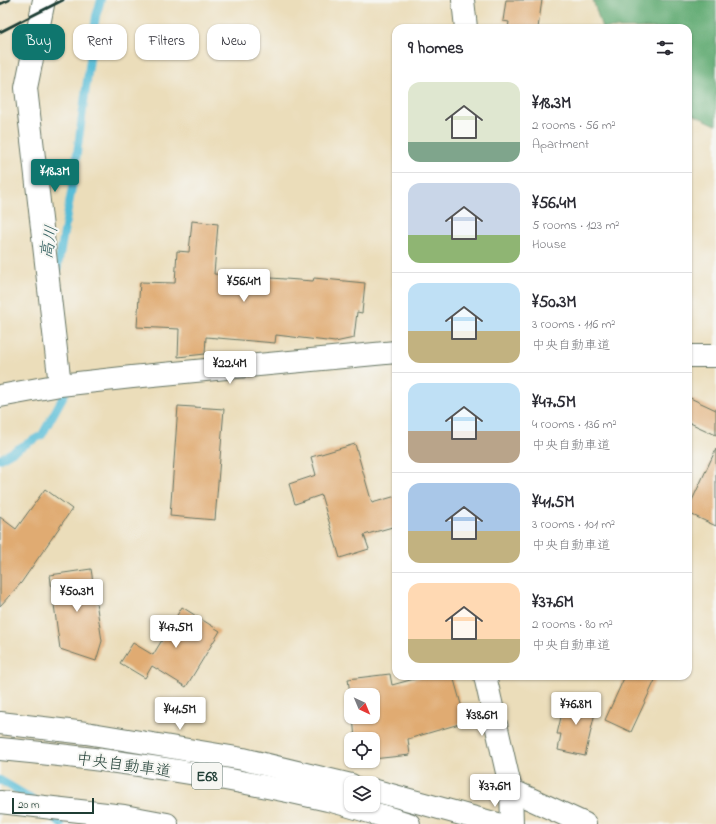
<!DOCTYPE html>
<meta charset="utf-8">
<style>
:root{--surface:#fff;--page:#f2f2f3;--text:#2b2b33;--muted:#7c7c81;--line:#e1e1e2;--accent:#0f766e}
body{margin:0;font-family:"Indie Flower","Klee One",sans-serif;background:var(--page);color:var(--text);height:100vh;display:flex;flex-direction:column;font-size:15px;white-space:nowrap}
*{box-sizing:border-box;margin:0}
p{font-size:13px;color:var(--muted)}
.icon{flex:none;width:22px;height:22px;fill:none;stroke:currentColor;stroke-width:2;stroke-linecap:round;stroke-linejoin:round}
.map{position:relative;flex:1;overflow:hidden}
.panel{position:absolute;left:392px;top:24px;width:300px;height:656px;display:flex;flex-direction:column;background:var(--surface);border-radius:12px;box-shadow:0 1px 3px #0004}
.panel>*{flex:none}
.top-card{position:absolute;left:12px;top:24px;width:320px;height:36px;display:flex;gap:8px}
.needle{width:26px;rotate:136deg}
.controls{position:absolute;left:344px;top:688px;display:grid;gap:8px}
.controls a{display:grid;place-items:center;width:36px;height:36px;border-radius:8px;background:var(--surface);box-shadow:0 1px 3px #0004;font-size:20px}
.scale{position:absolute;left:12px;bottom:10px;width:82px;box-sizing:border-box;padding-left:4px;border:2px solid #1f3d34;border-top:0;font-size:11px;line-height:14px;white-space:nowrap;color:#1f3d34;-webkit-text-stroke:3px #f6f6f2;paint-order:stroke}
.price{position:absolute;translate:-50% -34px;padding:0 9px;border-radius:4px;background:#fff;color:#222;font-size:13px;line-height:26px;filter:drop-shadow(0 1px 2px #0008)}
.price::after{content:'';position:absolute;left:50%;top:24px;width:12px;height:9px;margin-left:-6px;background:inherit;clip-path:polygon(0 0,100% 0,50% 100%)}
.price.selected{background:var(--accent);color:#fff}
ul{padding:0;list-style:none}
li{display:flex;align-items:center;gap:12px;height:100px;padding:0 16px}
li+li{border-top:1px solid var(--line)}
li span{display:grid;place-items:center;flex:none;width:112px;height:80px;border-radius:12px;color:#555}
li>.icon{margin-inline-start:auto}
span .icon{width:48px;height:48px;fill:#fffc;stroke-width:1}
li b{font-size:17px}
h2{display:flex;justify-content:space-between;align-items:center;height:48px;padding:0 16px;font-size:17px}
.tag{padding:0 14px;border-radius:12px;background:var(--surface);box-shadow:0 1px 3px #0004;font-size:14px;line-height:36px}
.tag.selected{background:var(--accent);color:#fff}
.map>svg:first-child{display:block}
.forest{fill:#62ab73;stroke:#407454}
.lines{fill:none;stroke-linecap:round;stroke-linejoin:round}
.stream{stroke:#59bdd7;stroke-width:8}
.building{fill:#e0ab72}
.minor-casing{stroke:#667563;stroke-width:24}
.highway-casing{stroke:#667563;stroke-width:24}
.minor{stroke:#fff;stroke-width:22}
.highway{stroke:#fff;stroke-width:22}
.rail{stroke:#1f3d34;stroke-width:3}
.labels{text-anchor:middle;stroke-width:4;stroke-linejoin:round;paint-order:stroke}
.shield{fill:#f6f6f2;stroke:#60746d;stroke-width:1}
.shield-label{font-size:15px;font-weight:bold;fill:#1f3d34}
.street-label{font-size:16px;fill:#1f3d34;stroke:#f6f6f2}
.water-label{font-size:17px;font-style:italic;fill:#2e5d5d;stroke:#f6f6f2}
</style>
<div class="map">
<svg width="716" height="824" viewBox="0 0 716 824">
<rect width="100%" height="100%" fill="#f6f6f2"/>
<filter id="ink" filterUnits="userSpaceOnUse"><feTurbulence type="fractalNoise" baseFrequency=".025" numOctaves="2"/><feDisplacementMap in="SourceGraphic" scale="8" xChannelSelector="R" yChannelSelector="G"/><feConvolveMatrix kernelMatrix="1 2 1 2 8 2 1 2 1" color-interpolation-filters="sRGB"/></filter>
<filter id="wash" filterUnits="userSpaceOnUse"><feTurbulence type="fractalNoise" baseFrequency=".012" numOctaves="4" result="noise"/><feDisplacementMap in="SourceGraphic" scale="16" xChannelSelector="R" yChannelSelector="G"/><feGaussianBlur stdDeviation="0.9" result="paint"/><feColorMatrix in="noise" values="0 0 0 0 0 0 0 0 0 0 0 0 0 0 0 0 0 1.4 0 .05"/><feComposite in="paint" operator="in"/></filter>
<g filter="url(#wash)">
<rect width="100%" height="100%" fill="#ebddba"/>
<path class="forest" d="M 593,0 L 716,0 L 716,125 L 688,112 L 688,28 L 602,28 Z"/>
<g class="lines">
<path class="stream" d="M 56,277 L 73,182 L 96,16 L 101,0
M 0,459 L 42,435 L 68,388 L 68,386
M 0,780 L 34,800
M 48,813 L 61,824"/>
</g>
<g id="blocks">
<path class="building" d="M 506,0 L 542,0 L 538,28 L 508,28 L 509,22 L 503,21 Z
M 192,221 L 218,224 L 214,274 L 313,281 L 314,278 L 365,283 L 362,313 L 357,312 L 354,338 L 335,342 L 276,335 L 275,343 L 206,337 L 205,354 L 178,357 L 179,329 L 137,327 L 140,282 L 175,283 L 177,251 L 189,252 Z
M 688,397 L 716,410 L 716,435 L 688,422 Z
M 178,406 L 224,409 L 215,520 L 170,516 Z
M 355,444 L 372,503 L 396,496 L 396,526 L 364,535 L 369,549 L 340,558 L 321,495 L 295,504 L 289,484 L 316,475 L 311,457 Z
M 716,449 L 716,526 L 688,513 L 688,509 Z
M 45,489 L 72,509 L 21,583 L 0,606 L 0,517 L 16,529 Z
M 91,569 L 102,641 L 96,661 L 60,649 L 50,575 Z
M 182,607 L 220,631 L 186,687 L 152,666 L 145,678 L 120,663 L 133,643 L 153,655 Z
M 390,674 L 392,685 L 425,676 L 453,676 L 466,722 L 408,739 L 410,755 L 373,759 L 373,739 L 355,739 L 353,717 L 373,717 L 373,695 L 351,695 L 351,701 L 348,679 Z
M 625,676 L 657,676 L 631,732 L 605,720 Z
M 566,696 L 597,704 L 585,756 L 558,750 L 561,734 L 557,734 Z"/>
</g>
</g>
<g filter="url(#ink)">
<use href="#blocks" fill-opacity="0" stroke="#667563" stroke-width="1"/>
<g class="lines">
<defs>
<path id="minor" d="M 44,0 L 26,88 L 60,385
M 463,0 L 466,28
M 688,356 L 716,356
M 0,396 L 60,385 L 132,377 L 396,352
M 485,676 L 511,790 L 512,824
M 0,723 L 86,733 L 243,759 L 351,785
M 373,790 L 498,824
M 511,790 L 585,824"/>
<path id="highway" d="M 0,749 C 110,759 220,775 328,800 C 355,807 382,816 409,824
M 0,802 L 124,816 L 167,824"/>
</defs>
<use href="#minor" class="minor-casing"/>
<use href="#highway" class="highway-casing"/>
<use href="#minor" class="minor"/>
<use href="#highway" class="highway"/>
<path class="rail" d="M 0,4 L 9,0
M 0,32 L 63,0"/>
</g>
</g>
<g class="labels">
<rect class="shield" x="192" y="763" width="30" height="26" rx="3"/>
<g class="shield-label">
<text x="207" y="781">E68</text>
</g>
<g class="street-label">
<text transform="translate(124 764) rotate(8)" y="6">中央自動車道</text>
</g>
<g class="water-label">
<text transform="translate(48 242) rotate(-80)" y="6">高川</text>
</g>
</g>
</svg>
<div class="controls">
<a><svg class="needle" viewBox="-14 -14 28 28"><path d="M0-13l5 13h-10z" fill="#e53935"/><path d="M0 13l5-13h-10z" fill="#7c7c81"/></svg></a>
<a><svg class="icon" aria-label="locate" viewBox="0 0 24 24"><circle cx="12" cy="12" r="6"/><path d="M12 2v4M12 18v4M2 12h4M18 12h4"/></svg></a>
<a><svg class="icon" aria-label="layers" viewBox="0 0 24 24"><path d="M12 4l9 5-9 5-9-5zM3 14l9 5 9-5"/></svg></a>
</div>
<div class="scale">20 m</div>
<b class="price selected" style="left:55px;top:193px">¥18.3M</b>
<b class="price" style="left:244px;top:303px">¥56.4M</b>
<b class="price" style="left:230px;top:385px">¥22.4M</b>
<b class="price" style="left:77px;top:613px">¥50.3M</b>
<b class="price" style="left:176px;top:649px">¥47.5M</b>
<b class="price" style="left:576px;top:726px">¥76.8M</b>
<b class="price" style="left:180px;top:731px">¥41.5M</b>
<b class="price" style="left:482px;top:737px">¥38.6M</b>
<b class="price" style="left:495px;top:808px">¥37.6M</b>
<div class="top-card">
<a class="tag selected">Buy</a>
<a class="tag">Rent</a>
<a class="tag">Filters</a>
<a class="tag">New</a>
</div>
<section class="panel">
<h2>9 homes<svg class="icon" aria-label="filters" viewBox="0 0 24 24"><path d="M4 7h16M4 17h16"/><circle cx="9" cy="7" r="2"/><circle cx="15" cy="17" r="2"/></svg></h2>
<ul>
<li><span style="background:linear-gradient(#dfe7d0 75%,#7fa58c 0)"><svg class="icon" aria-label="home" viewBox="0 0 24 24"><path d="M3 11l9-7 9 7M6 9v11h12V9"/></svg></span><div><b>¥18.3M</b><p>2 rooms · 56 m²</p><p>Apartment</p></div></li>
<li><span style="background:linear-gradient(#c9d6e8 65%,#8fb573 0)"><svg class="icon" aria-label="home" viewBox="0 0 24 24"><path d="M3 11l9-7 9 7M6 9v11h12V9"/></svg></span><div><b>¥56.4M</b><p>5 rooms · 123 m²</p><p>House</p></div></li>
<li><span style="background:linear-gradient(#bfe0f5 60%,#c2b280 0)"><svg class="icon" aria-label="home" viewBox="0 0 24 24"><path d="M3 11l9-7 9 7M6 9v11h12V9"/></svg></span><div><b>¥50.3M</b><p>3 rooms · 116 m²</p><p>中央自動車道</p></div></li>
<li><span style="background:linear-gradient(#bfe0f5 60%,#b9a48a 0)"><svg class="icon" aria-label="home" viewBox="0 0 24 24"><path d="M3 11l9-7 9 7M6 9v11h12V9"/></svg></span><div><b>¥47.5M</b><p>4 rooms · 136 m²</p><p>中央自動車道</p></div></li>
<li><span style="background:linear-gradient(#a9c7e8 60%,#c2b280 0)"><svg class="icon" aria-label="home" viewBox="0 0 24 24"><path d="M3 11l9-7 9 7M6 9v11h12V9"/></svg></span><div><b>¥41.5M</b><p>3 rooms · 101 m²</p><p>中央自動車道</p></div></li>
<li><span style="background:linear-gradient(#ffd9b3 70%,#c2b280 0)"><svg class="icon" aria-label="home" viewBox="0 0 24 24"><path d="M3 11l9-7 9 7M6 9v11h12V9"/></svg></span><div><b>¥37.6M</b><p>2 rooms · 80 m²</p><p>中央自動車道</p></div></li>
</ul>
</section>
</div>
